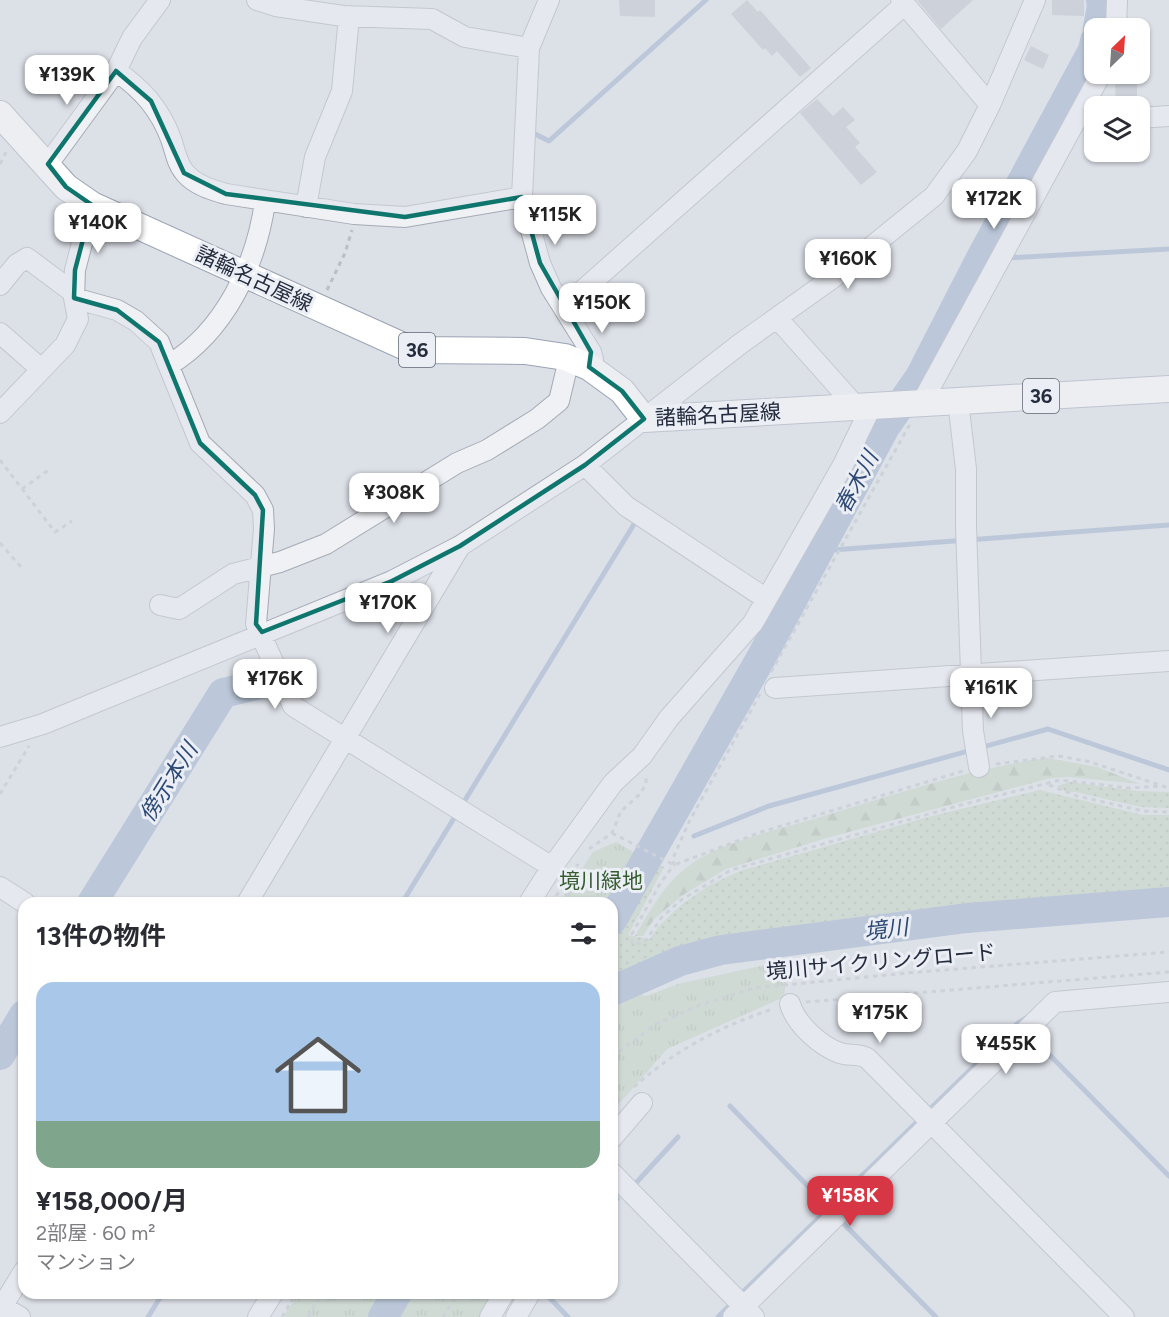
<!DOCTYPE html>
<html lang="ja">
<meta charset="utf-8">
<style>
:root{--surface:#fff;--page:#f2f2f3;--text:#2b2b33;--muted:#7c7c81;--line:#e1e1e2;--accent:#d73644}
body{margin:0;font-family:Figtree,"Noto Sans JP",sans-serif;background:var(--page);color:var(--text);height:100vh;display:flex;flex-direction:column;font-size:22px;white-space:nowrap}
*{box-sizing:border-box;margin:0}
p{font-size:20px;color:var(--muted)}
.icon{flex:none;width:33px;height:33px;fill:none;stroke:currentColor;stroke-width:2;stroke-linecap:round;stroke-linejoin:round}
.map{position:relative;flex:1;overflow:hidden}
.side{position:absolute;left:18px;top:897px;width:600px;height:402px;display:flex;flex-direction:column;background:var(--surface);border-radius:18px;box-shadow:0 2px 4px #0004}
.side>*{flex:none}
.needle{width:39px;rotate:25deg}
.buttons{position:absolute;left:1084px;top:18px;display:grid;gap:12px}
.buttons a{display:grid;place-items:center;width:66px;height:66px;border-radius:12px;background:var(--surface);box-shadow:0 2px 4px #0004;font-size:30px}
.price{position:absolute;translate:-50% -51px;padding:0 14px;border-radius:12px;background:#fff;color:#222;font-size:20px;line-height:39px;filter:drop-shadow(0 2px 3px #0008)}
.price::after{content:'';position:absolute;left:50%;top:36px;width:18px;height:14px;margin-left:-9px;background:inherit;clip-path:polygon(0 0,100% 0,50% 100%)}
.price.active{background:var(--accent);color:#fff}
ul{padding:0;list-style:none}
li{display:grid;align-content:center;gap:12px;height:318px;padding:0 18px}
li+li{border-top:2px solid var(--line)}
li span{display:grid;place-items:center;height:186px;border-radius:18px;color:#555}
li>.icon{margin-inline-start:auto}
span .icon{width:108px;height:108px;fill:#fffc;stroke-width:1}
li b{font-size:26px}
h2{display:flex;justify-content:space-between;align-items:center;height:72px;padding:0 18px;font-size:26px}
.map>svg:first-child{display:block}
.grass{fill:url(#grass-dots)}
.forest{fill:url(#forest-firs)}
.park{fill:url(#park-tufts)}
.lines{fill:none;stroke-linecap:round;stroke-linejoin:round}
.stream{stroke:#94abca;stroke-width:5}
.river{stroke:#94abca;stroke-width:30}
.building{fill:#b9beca}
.minor-casing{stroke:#a5aab4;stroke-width:22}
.major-casing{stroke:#9aa3b4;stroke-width:28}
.path{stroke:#babec5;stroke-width:3;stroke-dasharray:4.5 4.5;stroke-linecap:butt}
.minor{stroke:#eff1f5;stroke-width:20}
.major{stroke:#fff;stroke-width:26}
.marked{fill:none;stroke:#0f766e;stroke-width:4.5;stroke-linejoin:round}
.labels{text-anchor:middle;stroke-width:6;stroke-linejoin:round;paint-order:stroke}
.shield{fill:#ebeff5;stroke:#606675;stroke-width:1.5}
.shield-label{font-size:20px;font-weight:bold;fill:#252c3e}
.street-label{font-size:21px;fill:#252c3e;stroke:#ebeff5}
.park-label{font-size:21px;fill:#365b31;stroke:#ebeff5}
.water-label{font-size:22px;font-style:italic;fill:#2c4875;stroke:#ebeff5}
</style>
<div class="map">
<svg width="1169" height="1317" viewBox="0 0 1169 1317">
<defs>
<pattern id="grass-dots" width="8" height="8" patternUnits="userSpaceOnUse" patternTransform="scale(1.5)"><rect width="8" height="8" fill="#c0d2bc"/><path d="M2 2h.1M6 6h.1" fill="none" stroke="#a5b4a3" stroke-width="1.8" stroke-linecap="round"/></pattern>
<pattern id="forest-firs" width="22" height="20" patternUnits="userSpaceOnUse" patternTransform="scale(1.5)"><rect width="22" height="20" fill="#c0d2bc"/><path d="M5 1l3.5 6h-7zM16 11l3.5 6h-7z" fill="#a5b4a3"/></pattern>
<pattern id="park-tufts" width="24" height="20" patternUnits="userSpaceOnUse" patternTransform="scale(1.5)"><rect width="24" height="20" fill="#c0d2bc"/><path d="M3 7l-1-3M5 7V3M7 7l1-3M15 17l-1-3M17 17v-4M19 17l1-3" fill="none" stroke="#a5b4a3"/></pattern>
</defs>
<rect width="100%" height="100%" fill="#dce0e7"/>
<path class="grass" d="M 1070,782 L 1137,791 L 1169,792 L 1169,808 L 1141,807 L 1075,792 L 1068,793 L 1057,786 Z
M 1040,790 L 1143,815 L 1169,815 L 1169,890 L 1100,893 L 1082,900 L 1056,904 L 868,919 L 718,940 L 635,970 L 612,985 L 612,934 L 652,861 L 664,867 L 628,935 L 650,939 L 659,926 L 681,905 L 710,885 L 740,871 L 928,817 Z"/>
<path class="forest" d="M 1047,758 L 1097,767 L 1140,784 L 1070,777 L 1051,778 L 830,837 L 726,869 L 683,895 L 654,919 L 643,936 L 635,936 C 652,908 663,885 690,865 C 719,843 779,829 814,819 C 890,796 968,769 1047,758 Z"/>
<path class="park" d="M 616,842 L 639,855 L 612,907 L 612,903 L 559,903 L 593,852 Z
M 788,960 L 784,997 L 667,1049 L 612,1112 L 612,1009 L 636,993 L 646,996 L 678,984 Z
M 299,1293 L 498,1293 L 484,1317 L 283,1317 Z"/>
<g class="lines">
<path class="stream" d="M 531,132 L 549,141 L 706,0
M 981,258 L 997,258
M 1006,258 L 1169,249
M 819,551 L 1169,525
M 694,836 L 769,806 L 1048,729 L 1169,770
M 402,903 L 636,521
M 1029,1034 L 1169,1176
M 730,1106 L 831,1210
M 635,1184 L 678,1137
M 612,1204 L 617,1199
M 839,1219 L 936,1317
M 545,1293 L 568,1317
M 740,1295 L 1018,1023 L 1036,1012
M 148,1317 L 163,1293
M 718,1317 L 733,1302"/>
<path class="river" d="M 1098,28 L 1102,6 L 1101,0
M 92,903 L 223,693 L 261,684
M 612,920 L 760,660 L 885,427 L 920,377 L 981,258 L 1093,50 L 1095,41
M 612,991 L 680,961 L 721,950 L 967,918 L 1169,902
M 0,1055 L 24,1015
M 383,1317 L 397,1293"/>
</g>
<path class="building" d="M 619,0 L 655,0 L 655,17 L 620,16 Z
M 747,0 L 758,12 L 760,10 L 811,68 L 800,77 L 777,51 L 772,56 L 765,48 L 763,50 L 731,14 Z
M 917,0 L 973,0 L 941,29 Z
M 1052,0 L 1084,0 L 1084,16 L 1052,15 Z
M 1031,46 L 1049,55 L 1043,69 L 1024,60 Z
M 1115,82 L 1137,82 L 1137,105 L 1116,105 Z
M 817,99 L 833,116 L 843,107 L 855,120 L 846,127 L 860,143 L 855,147 L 877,172 L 861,185 L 800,113 Z"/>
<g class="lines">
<defs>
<path id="minor" d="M 257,0 L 276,6 L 343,16 L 432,19 L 465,37 L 529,48
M 549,0 L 529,48 L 522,197 L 540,263 L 551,288 L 591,352 L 593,359 L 589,367
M 901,0 L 990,105
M 1116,28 L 1117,0
M 116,71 C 142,89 160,109 171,139 C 175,150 177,164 185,173 C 195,185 212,190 226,194 L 354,214 L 405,217 L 522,197
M 1140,118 L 1169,116
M 48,164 L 116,71 L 132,38 L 160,0
M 306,207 L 315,157 L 342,91 L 349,16
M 0,285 L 17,264 L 27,258 L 74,293
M 74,298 L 117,310 L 136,321 L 159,342 L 200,443 L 255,495 L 263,510 L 264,529 L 256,624 L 293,706 L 552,867
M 564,307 L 905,4
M 777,318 L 851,401 L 852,408
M 0,333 L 41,369
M 169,365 C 225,331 256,265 265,202
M 958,401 L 966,469 L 966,527 L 973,731 L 979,767
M 921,404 L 1101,74
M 0,413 L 65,345 L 78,319 L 74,298 L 75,270 L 92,205
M 585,465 L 626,506 L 765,598
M 160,605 L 179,609 L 233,574 L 280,562 L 326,544 L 457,463 L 487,450 L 537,419 L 559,401 L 569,359
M 775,688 L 1169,661
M 0,737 L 43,724 L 392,581 L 460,546 L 585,465 L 740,344 L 834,277 L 934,196 L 967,151 L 990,105 L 1035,0
M 0,887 L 25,903
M 247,903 L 460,546
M 529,903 L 552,867 L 613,783 L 642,756 L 669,718 L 753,623 L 843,465 L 871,407
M 790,1004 C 796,1024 820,1046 840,1053 C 849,1056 859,1053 867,1058 L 1124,1317
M 612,1138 L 642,1103
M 612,1173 L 754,1317
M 0,1305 L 20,1317
M 0,1310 L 24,1271
M 258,1317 L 273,1293
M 490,1317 L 504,1293
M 516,1317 L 530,1293
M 733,1317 L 1055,1002 L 1169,992"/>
<path id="major" d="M 0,114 L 66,187 L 92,205 L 412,350 L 525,351 L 565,357 L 589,367 L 622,391 L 644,419 L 1169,389"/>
</defs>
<use href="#minor" class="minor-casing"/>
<use href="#major" class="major-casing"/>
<path class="path" d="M 0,164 L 6,152
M 327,290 L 345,253 L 352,230
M 0,460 L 55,532 L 72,521
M 22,489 L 50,469
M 0,543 L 21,567
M 771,672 L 910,424
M 760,694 L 690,820 L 673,858 L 674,865 L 661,882 L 632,934 L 632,944 L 644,943 L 662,917 L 681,900 L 731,870 L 957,806 L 1060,780 L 1129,788 L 1160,786
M 996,764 L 1058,756 L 1087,761 L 1169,788
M 1049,785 L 1077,796 L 1143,811 L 1169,812
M 0,794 L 29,746
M 612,833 L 674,865 L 761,832 L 963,771
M 589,849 L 612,833 L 621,811 L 640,794 L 646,784 L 646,775
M 556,896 L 578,864
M 562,903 L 570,890 L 566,884
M 806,1002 L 1169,972
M 612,1057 L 656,1024 L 700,1005 L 754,988 L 907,973 L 1169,952
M 634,1087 C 675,1050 721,1026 773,1009
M 612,1108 L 620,1099
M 282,1317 L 296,1293
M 308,1317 L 322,1293
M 443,1317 L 458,1293"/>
<use href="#minor" class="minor"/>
<use href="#major" class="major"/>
</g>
<path d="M0 0H1169V1317H0ZM 116,71 L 151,101 L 184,173 L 226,194 L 405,217 L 522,197 L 540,263 L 591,352 L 589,367 L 622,391 L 644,419 L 585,465 L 460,546 L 392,581 L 262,632 L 256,624 L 263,510 L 255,495 L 200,443 L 159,342 L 117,310 L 74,298 L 75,270 L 92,205 L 66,187 L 48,164 Z" fill="#dce0e7" fill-opacity=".55" fill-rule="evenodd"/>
<path class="marked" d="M 116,71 L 151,101 L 184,173 L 226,194 L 405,217 L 522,197 L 540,263 L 591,352 L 589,367 L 622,391 L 644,419 L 585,465 L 460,546 L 392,581 L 262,632 L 256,624 L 263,510 L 255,495 L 200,443 L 159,342 L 117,310 L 74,298 L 75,270 L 92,205 L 66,187 L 48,164 Z"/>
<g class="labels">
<g class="shield">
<rect x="399" y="333" width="36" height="34" rx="4.5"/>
<rect x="1023" y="379" width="36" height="34" rx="4.5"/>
</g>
<g class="shield-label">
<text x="417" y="357">36</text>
<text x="1041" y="403">36</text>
</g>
<g class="street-label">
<text transform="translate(254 279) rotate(25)" y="7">諸輪名古屋線</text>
<text transform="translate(718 415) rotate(-3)" y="7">諸輪名古屋線</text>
<text transform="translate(881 962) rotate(-5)" y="7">境川サイクリングロード</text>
</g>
<g class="park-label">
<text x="601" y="888">境川緑地</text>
</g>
<g class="water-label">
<text transform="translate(856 482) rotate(-62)" y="8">春木川</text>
<text transform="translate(168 782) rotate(-58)" y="8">傍示本川</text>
<text transform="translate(886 929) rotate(-7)" y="8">境川</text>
</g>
</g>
</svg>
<div class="buttons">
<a><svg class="needle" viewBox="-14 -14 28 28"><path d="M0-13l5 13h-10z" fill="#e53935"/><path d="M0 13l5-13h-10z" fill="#7c7c81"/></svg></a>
<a><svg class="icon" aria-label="layers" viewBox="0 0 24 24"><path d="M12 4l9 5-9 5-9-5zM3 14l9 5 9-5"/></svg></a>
</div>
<b class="price" style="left:67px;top:106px">¥139K</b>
<b class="price" style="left:994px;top:230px">¥172K</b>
<b class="price" style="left:555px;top:246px">¥115K</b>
<b class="price" style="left:98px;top:254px">¥140K</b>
<b class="price" style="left:848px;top:290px">¥160K</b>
<b class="price" style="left:602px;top:334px">¥150K</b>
<b class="price" style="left:394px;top:524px">¥308K</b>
<b class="price" style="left:388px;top:634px">¥170K</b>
<b class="price" style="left:275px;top:710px">¥176K</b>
<b class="price" style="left:991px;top:719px">¥161K</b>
<b class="price" style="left:880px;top:1044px">¥175K</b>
<b class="price" style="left:1006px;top:1075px">¥455K</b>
<b class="price active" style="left:850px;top:1227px">¥158K</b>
<section class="side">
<h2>13件の物件<svg class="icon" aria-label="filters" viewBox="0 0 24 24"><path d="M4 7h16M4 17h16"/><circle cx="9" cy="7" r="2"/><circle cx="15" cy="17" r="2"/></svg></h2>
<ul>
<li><span style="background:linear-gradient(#a9c7e8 75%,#7fa58c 0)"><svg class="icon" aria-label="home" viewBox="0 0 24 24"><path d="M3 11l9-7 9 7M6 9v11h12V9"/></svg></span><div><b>¥158,000/月</b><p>2部屋 · 60 m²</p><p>マンション</p></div></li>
</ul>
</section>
</div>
